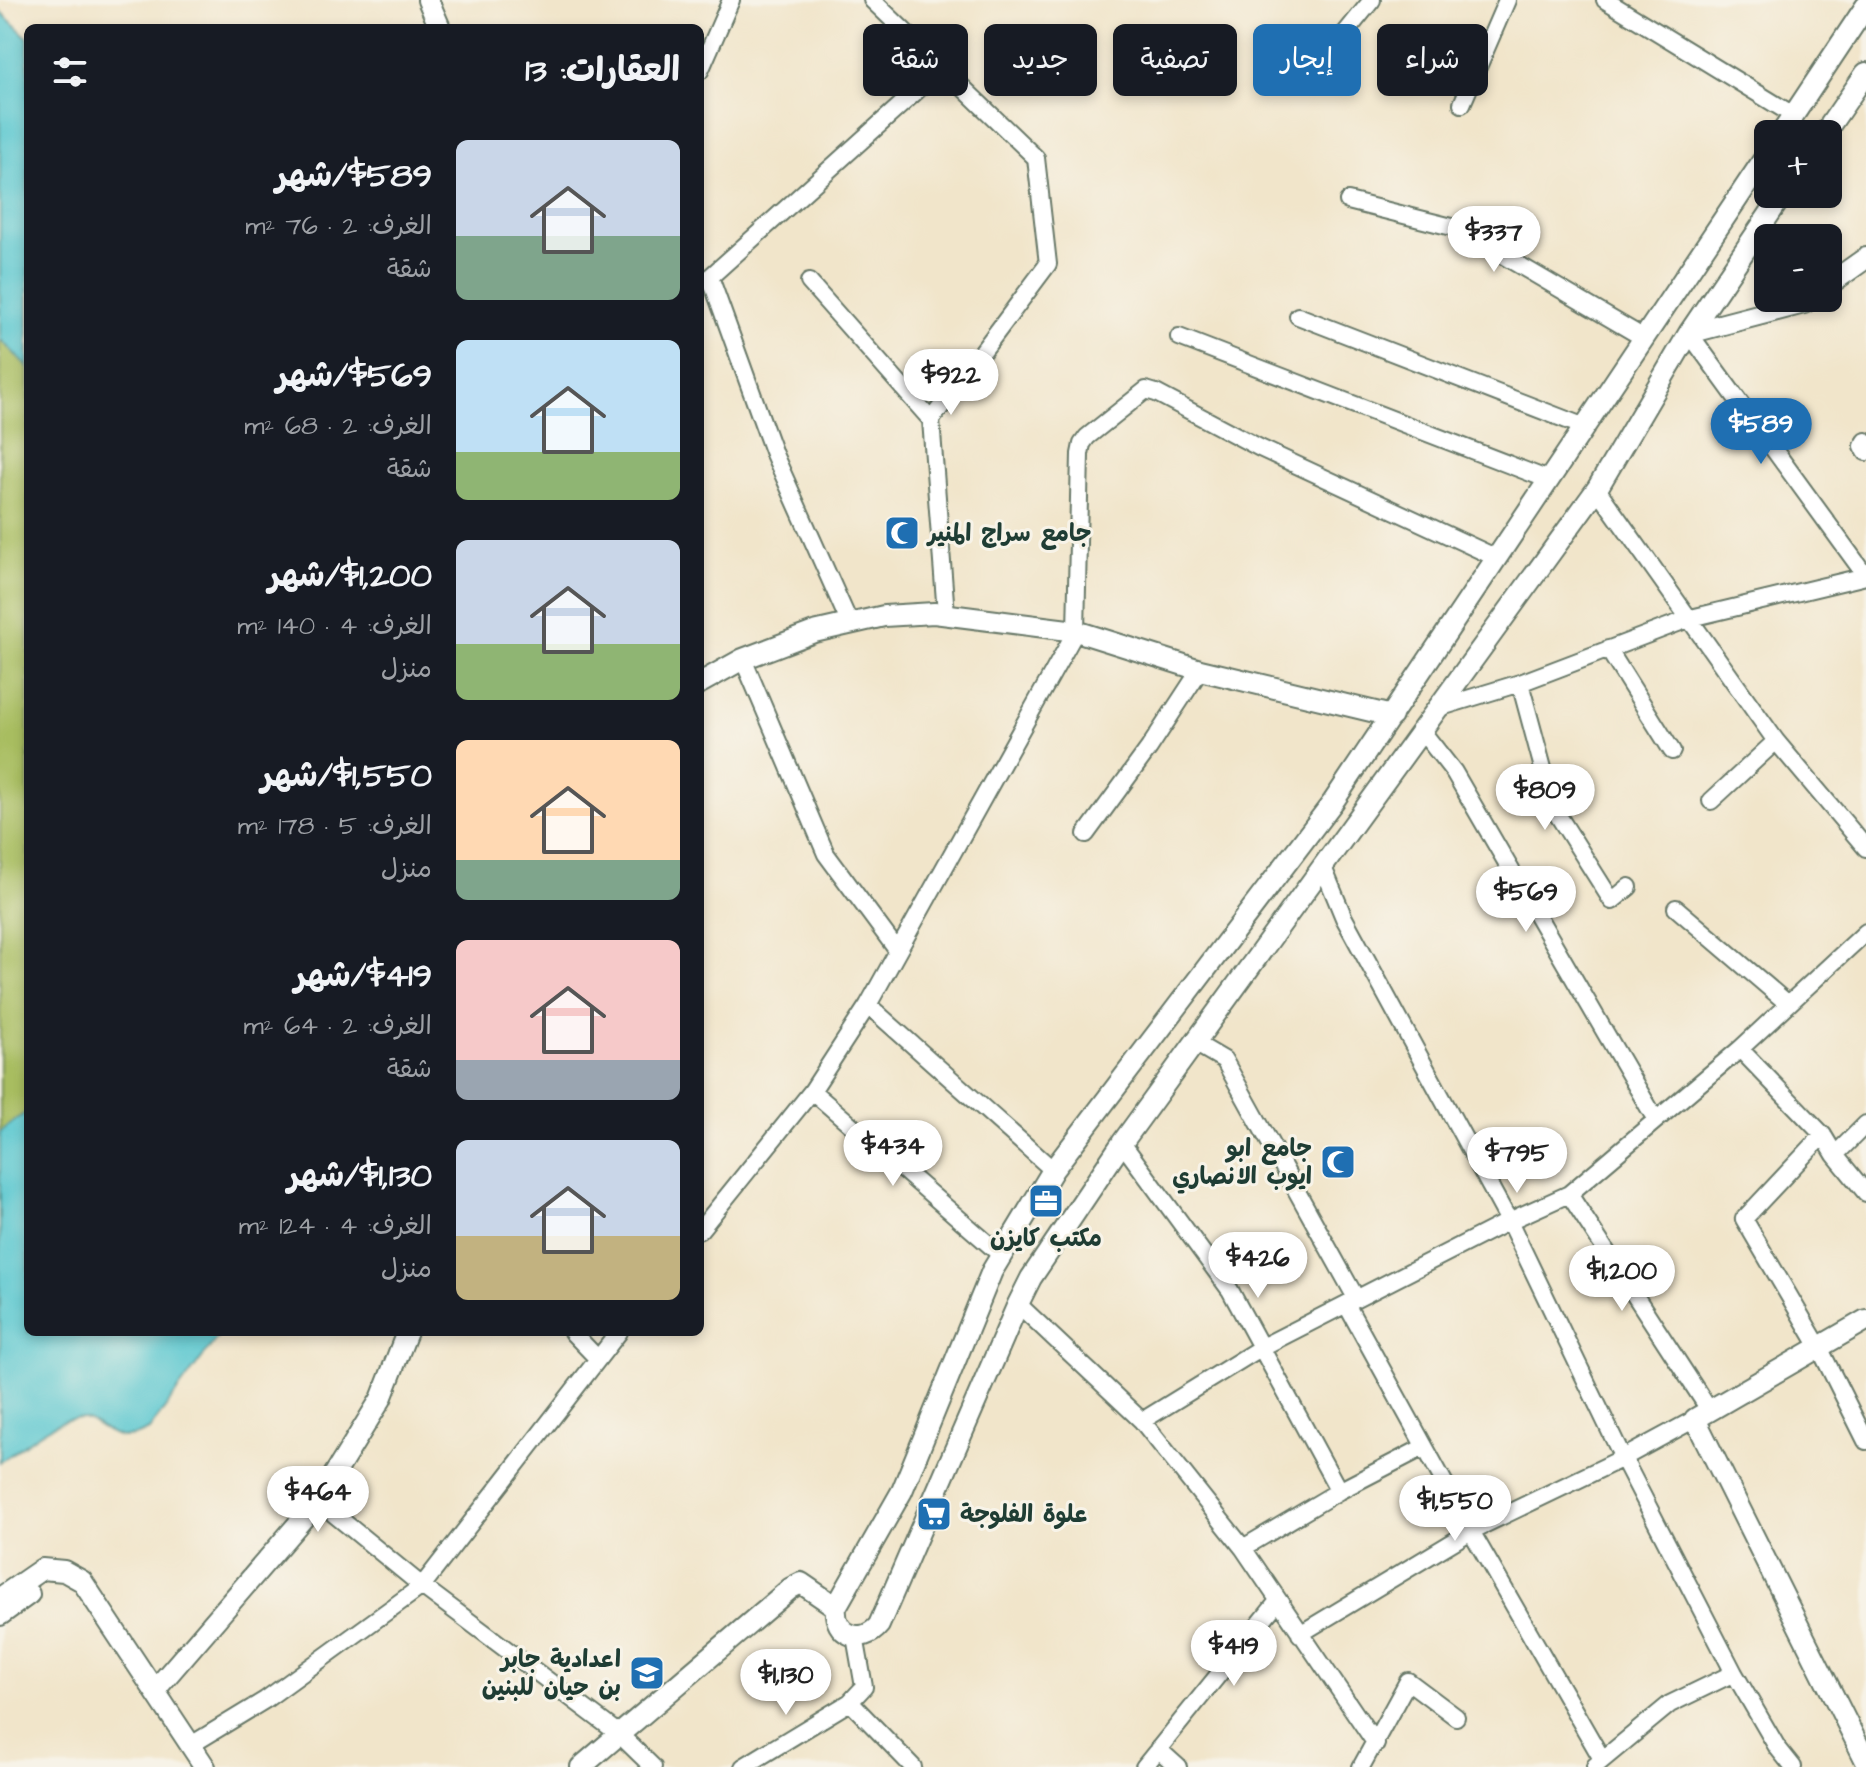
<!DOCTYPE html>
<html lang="ar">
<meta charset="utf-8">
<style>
:root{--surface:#171b24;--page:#20242c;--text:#f1f3f6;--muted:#9ea1a6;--accent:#1f6fb2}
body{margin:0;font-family:"Architects Daughter","Playpen Sans Arabic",sans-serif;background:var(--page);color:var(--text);direction:rtl;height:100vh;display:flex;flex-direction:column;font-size:30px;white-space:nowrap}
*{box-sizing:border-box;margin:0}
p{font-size:26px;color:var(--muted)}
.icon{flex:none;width:44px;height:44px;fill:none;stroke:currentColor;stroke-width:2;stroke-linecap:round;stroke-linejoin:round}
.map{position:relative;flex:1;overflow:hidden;direction:ltr}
.sheet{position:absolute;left:24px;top:24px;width:680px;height:1312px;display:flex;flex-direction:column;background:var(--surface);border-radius:12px;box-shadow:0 4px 12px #0003;direction:rtl}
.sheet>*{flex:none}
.banner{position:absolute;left:728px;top:24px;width:760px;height:72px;direction:rtl;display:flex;gap:16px}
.buttons{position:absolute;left:1754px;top:120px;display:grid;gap:16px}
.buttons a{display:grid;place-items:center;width:88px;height:88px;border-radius:12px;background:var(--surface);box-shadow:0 4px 12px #0003;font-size:40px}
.price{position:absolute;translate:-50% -68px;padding:0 18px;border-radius:28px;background:#fff;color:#222;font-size:26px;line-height:52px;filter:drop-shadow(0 2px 4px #0008)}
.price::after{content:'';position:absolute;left:50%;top:48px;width:24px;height:18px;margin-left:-12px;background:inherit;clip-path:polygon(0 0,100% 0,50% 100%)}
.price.on{background:var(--accent);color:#fff}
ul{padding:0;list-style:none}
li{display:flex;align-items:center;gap:24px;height:200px;padding:0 24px}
li span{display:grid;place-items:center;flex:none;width:224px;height:160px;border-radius:12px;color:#555}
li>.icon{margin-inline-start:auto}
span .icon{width:96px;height:96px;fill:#fffc;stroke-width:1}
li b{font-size:34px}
h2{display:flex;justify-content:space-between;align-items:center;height:96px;padding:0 24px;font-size:34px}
.chip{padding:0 28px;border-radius:12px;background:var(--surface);box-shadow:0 4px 12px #0003;font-size:28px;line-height:72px}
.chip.on{background:var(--accent);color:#fff}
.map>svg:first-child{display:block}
.green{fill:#a8bd61;stroke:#647d4a;stroke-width:2}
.water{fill:#5bc8d0;stroke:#3d8282;stroke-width:2}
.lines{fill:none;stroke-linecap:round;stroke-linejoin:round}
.minor-casing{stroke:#687868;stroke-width:20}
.tertiary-casing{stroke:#687868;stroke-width:24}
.minor{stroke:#fff;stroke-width:16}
.tertiary{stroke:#fff;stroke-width:20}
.labels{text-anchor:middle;stroke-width:6;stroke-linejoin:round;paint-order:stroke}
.poi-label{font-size:24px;font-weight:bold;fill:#1f3d34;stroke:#f7f3e8;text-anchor:start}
</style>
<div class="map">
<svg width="1866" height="1767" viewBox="0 0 1866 1767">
<rect width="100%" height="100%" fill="#f7f3e8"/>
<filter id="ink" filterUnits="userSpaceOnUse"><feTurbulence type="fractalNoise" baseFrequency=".0125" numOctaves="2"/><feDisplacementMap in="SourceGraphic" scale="16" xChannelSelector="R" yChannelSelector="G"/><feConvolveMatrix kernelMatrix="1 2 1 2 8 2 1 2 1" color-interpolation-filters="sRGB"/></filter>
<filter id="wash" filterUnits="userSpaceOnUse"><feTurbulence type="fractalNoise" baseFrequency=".006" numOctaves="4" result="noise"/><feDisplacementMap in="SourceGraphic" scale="32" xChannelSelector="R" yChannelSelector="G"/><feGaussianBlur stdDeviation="1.8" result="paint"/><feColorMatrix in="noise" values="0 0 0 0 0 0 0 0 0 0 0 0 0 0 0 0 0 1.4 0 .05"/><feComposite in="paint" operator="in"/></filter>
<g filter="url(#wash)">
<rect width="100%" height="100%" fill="#f1e5ca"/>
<path class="green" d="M 0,339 L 28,367 L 28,1111 L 0,1132 Z"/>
<path class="water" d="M 0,11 L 28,38 L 28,367 L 0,339 Z
M 28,1111 L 28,1332 L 221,1332 L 149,1430 C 107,1452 102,1414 72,1419 C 50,1422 19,1449 0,1462 L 0,1132 Z"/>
</g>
<g filter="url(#ink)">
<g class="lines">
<defs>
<path id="minor" d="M 872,0 L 1036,158 L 1048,264 L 931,420
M 1605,0 L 1793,115
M 1334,47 L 1372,0
M 700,71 L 731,0
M 1462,104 L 1507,0
M 1348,201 L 1456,228 L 1644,338
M 809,282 L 931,420 L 946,614
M 1298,316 L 1585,427
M 1689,333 L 1866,576
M 1179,337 L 1549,480
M 1866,441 L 1863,446 L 1866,452
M 1597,489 L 1776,741 L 1866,848
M 850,624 L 774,454 L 710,277 L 942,68
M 1608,649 L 1672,751
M 743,659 L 826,854 L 897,950
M 1520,683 L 1554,809 L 1612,901 L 1629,887
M 1438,708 L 1520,683 L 1691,618 L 1866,576
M 1421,730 L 1454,772 L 1656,1120
M 1711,801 L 1776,741
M 1086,834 L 1149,748 L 1200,670
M 1323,867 L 1344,918 L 1509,1221 L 1623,1458 L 1734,1673 L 1777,1747 L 1793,1767
M 1676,908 L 1787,1003
M 868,1005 L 1053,1170
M 1195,1043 L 1224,1060 L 1356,1298
M 1740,1049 L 1823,1135 L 1835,1155 L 1866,1193
M 812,1091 L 1001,1255
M 1823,1135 L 1744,1219 L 1819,1347 L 1866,1441
M 1122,1143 L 1230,1290 L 1339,1491
M 1835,1155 L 1866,1124
M 1569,1194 L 1710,1411
M 700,1230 L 812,1091 L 868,1005 L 1076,631 L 1080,454 L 1082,444 L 1087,437 L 1146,390 L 1156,393 L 1260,448 L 1497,558
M 1018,1304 L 1142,1421 L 1243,1548 L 1376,1744
M 1346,1304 L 1471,1531 L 1602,1759
M 572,1332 L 597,1358
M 1142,1421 L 1262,1347 L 1509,1221 L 1569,1194 L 1740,1049 L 1866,932
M 318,1501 L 422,1586 L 619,1734 L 653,1767
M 1243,1548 L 1339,1491 L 1424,1447
M 1300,1634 L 1471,1531 L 1623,1458 L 1695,1419
M 855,1636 L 864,1687 L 850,1702 L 913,1767
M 191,1745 L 265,1700 L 422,1586 L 619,1332
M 1158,1749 L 1178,1767
M 1595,1766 L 1670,1704 L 1734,1673
M 743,1767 L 850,1702
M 1144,1767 L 1278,1601
M 1361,1767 L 1408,1681 L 1456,1717"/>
<path id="tertiary" d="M 428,0 L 440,28
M 1781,134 L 1866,6
M 1824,134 L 1866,73
M 1768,153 L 1333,802 L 1053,1170 L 992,1271 L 902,1491 L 836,1607 C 833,1635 862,1646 879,1625 L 1018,1304 L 1031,1278 L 1122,1143 L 1597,489 L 1689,333 L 1783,194
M 1828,285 L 1866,258
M 1689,333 L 1804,303 L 1811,298
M 700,683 L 743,659 L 814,632 L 884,616 L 934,613 L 1076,631 L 1200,670 L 1392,716
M 1866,1320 L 1695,1419 L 1866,1761
M 0,1598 L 42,1569 L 64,1571 L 82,1581 L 205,1767
M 0,1615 L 29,1594
M 155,1690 L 318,1501 L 381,1399 L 407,1332
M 581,1767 L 791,1588 L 801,1583 L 836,1607"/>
</defs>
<use href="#minor" class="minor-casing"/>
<use href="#tertiary" class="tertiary-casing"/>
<use href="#minor" class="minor"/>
<use href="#tertiary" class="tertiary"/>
</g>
</g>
<defs>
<symbol id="mosque-square" viewBox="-11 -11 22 22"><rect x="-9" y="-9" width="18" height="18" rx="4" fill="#1f6fb2" stroke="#f7f3e8"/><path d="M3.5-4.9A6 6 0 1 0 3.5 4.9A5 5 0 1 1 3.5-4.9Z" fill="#fff"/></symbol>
<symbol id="office-square" viewBox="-11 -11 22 22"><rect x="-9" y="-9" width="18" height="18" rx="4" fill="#1f6fb2" stroke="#f7f3e8"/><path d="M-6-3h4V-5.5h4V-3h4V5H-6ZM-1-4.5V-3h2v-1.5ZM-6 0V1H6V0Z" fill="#fff"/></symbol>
<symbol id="supermarket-square" viewBox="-11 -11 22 22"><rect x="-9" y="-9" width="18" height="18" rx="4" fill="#1f6fb2" stroke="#f7f3e8"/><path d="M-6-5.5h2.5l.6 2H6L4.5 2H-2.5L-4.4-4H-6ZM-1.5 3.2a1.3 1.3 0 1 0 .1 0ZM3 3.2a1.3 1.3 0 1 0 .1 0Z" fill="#fff"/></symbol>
<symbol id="school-square" viewBox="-11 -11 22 22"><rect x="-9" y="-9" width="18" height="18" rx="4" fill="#1f6fb2" stroke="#f7f3e8"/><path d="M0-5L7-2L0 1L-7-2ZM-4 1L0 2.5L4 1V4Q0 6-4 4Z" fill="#fff"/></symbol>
</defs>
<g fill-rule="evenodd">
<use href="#mosque-square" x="882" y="513" width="40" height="40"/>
<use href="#mosque-square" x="1318" y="1142" width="40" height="40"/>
<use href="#office-square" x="1026" y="1181" width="40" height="40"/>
<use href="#supermarket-square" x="914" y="1494" width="40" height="40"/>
<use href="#school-square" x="627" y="1653" width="40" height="40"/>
</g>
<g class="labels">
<g class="poi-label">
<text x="928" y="541">جامع سراج المنير</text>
<text x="1312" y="1156" text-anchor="end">جامع ابو<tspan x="1312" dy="28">ايوب الانصاري</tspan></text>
<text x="1046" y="1246" text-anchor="middle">مكتب كايزن</text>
<text x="960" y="1522">علوة الفلوجة</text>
<text x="621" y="1667" text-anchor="end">اعدادية جابر<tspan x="621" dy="28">بن حيان للبنين</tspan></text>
</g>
</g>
</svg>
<div class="buttons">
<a>+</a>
<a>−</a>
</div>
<b class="price" style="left:1494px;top:274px">$337</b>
<b class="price" style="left:951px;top:417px">$922</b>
<b class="price on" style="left:1761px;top:466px">$589</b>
<b class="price" style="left:1545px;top:832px">$809</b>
<b class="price" style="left:1526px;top:934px">$569</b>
<b class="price" style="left:893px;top:1188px">$434</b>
<b class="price" style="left:1517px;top:1195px">$795</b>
<b class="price" style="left:1258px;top:1300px">$426</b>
<b class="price" style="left:1622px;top:1313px">$1,200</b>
<b class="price" style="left:318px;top:1534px">$464</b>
<b class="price" style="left:1455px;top:1543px">$1,550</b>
<b class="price" style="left:1234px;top:1688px">$419</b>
<b class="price" style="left:786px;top:1717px">$1,130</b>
<div class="banner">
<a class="chip">شراء</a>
<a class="chip on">إيجار</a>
<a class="chip">تصفية</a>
<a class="chip">جديد</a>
<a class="chip">شقة</a>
</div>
<section class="sheet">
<h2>العقارات: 13<svg class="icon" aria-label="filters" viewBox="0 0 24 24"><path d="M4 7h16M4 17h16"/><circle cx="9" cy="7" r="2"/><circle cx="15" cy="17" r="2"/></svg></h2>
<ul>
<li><span style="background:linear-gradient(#c9d6e8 60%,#7fa58c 0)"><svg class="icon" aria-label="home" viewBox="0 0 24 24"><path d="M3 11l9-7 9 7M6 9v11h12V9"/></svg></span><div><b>$589/شهر</b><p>الغرف: 2 · 76 m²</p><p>شقة</p></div></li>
<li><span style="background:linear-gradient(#bfe0f5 70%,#8fb573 0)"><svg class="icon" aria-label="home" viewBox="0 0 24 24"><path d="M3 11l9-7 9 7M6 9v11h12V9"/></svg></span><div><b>$569/شهر</b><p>الغرف: 2 · 68 m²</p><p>شقة</p></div></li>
<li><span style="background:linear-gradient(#c9d6e8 65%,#8fb573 0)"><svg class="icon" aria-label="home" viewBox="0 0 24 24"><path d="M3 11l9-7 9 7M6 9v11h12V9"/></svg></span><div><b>$1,200/شهر</b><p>الغرف: 4 · 140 m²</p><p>منزل</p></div></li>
<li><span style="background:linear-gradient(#ffd9b3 75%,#7fa58c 0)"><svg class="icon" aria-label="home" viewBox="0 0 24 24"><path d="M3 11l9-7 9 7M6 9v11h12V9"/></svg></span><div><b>$1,550/شهر</b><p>الغرف: 5 · 178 m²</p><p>منزل</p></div></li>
<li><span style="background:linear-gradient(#f6c9c9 75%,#9aa5b1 0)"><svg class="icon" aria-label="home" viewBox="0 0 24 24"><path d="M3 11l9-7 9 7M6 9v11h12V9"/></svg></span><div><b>$419/شهر</b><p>الغرف: 2 · 64 m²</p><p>شقة</p></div></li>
<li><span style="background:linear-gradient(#c9d6e8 60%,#c2b280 0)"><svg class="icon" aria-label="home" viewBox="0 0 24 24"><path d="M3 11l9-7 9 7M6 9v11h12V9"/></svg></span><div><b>$1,130/شهر</b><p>الغرف: 4 · 124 m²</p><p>منزل</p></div></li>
</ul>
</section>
</div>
